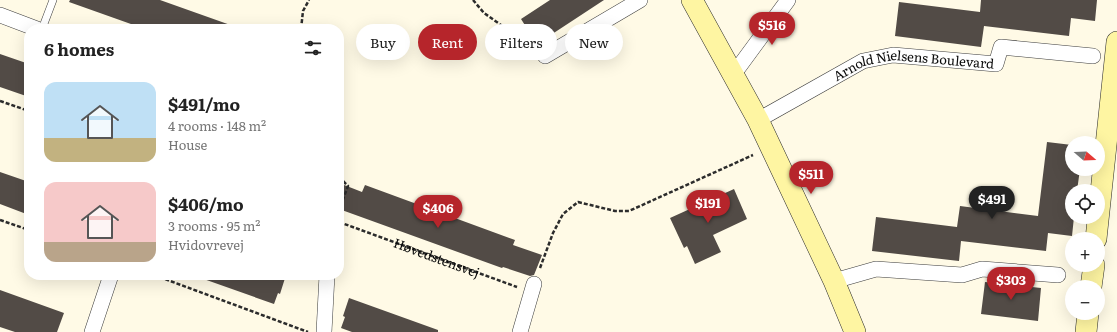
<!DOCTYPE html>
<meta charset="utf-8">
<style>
:root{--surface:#fff;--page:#f2f2f2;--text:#222;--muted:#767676;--accent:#b6252b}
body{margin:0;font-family:Literata,serif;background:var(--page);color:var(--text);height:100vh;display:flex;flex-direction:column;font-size:15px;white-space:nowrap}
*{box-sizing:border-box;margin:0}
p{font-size:13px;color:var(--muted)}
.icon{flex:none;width:22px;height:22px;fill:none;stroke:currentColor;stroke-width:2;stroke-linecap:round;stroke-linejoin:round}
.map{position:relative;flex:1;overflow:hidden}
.drawer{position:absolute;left:24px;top:24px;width:320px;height:256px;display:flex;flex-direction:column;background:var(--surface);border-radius:16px;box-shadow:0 4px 16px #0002}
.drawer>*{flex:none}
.top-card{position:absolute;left:356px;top:24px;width:380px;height:36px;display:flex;gap:8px}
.needle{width:26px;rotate:109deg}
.buttons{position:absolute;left:1065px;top:136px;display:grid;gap:8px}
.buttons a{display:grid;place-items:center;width:40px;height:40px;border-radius:50%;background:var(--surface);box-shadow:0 4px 16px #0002;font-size:20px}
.price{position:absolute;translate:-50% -34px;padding:0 9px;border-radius:14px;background:var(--accent);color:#fff;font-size:13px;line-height:26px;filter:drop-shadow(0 1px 2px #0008)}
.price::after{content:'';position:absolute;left:50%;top:24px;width:12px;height:9px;margin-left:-6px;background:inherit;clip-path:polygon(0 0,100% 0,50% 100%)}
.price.current{background:#222;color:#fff}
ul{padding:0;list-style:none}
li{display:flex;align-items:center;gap:12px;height:100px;padding:0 20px}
li span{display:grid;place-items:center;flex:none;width:112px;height:80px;border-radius:12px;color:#555}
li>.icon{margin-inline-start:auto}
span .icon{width:48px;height:48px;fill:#fffc;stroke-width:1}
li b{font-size:17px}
h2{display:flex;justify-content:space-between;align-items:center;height:48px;padding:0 20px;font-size:17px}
.pill{padding:0 14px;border-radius:18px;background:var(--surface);box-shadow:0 4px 16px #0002;font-size:14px;line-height:36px}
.pill.current{background:var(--accent);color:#fff}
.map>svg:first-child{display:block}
.building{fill:#524b46}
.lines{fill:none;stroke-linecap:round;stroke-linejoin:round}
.lane-casing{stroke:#3d3d3d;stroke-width:8}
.street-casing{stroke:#3d3d3d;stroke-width:16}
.secondary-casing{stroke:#2c2c2c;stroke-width:22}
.path{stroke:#2c2c2c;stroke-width:2.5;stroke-dasharray:4 2;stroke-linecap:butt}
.lane{stroke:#fff;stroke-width:7}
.street{stroke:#fff;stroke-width:15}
.secondary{stroke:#fef5a2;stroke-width:21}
.labels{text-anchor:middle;stroke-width:4;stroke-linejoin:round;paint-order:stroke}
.street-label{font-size:13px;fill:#0a0a0a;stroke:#fff}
</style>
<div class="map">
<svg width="1117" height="332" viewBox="0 0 1117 332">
<rect width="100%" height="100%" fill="#fffae6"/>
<path class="building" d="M 70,0 L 160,0 L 236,27 L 236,29 L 145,29 L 69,2 Z
M 550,0 L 604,0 L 537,44 L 521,19 Z
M 981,0 L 1097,0 L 1095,21 L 1071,18 L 1069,36 L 984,26 L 981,47 L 895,36 L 899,2 L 980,12 Z
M 0,54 L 29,64 L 29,97 L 0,87 Z
M 1047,142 L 1072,145 L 1072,169 L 1080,169 L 1077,191 L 1072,191 L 1072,217 L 1074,217 L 1072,236 L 1048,233 L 1046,251 L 961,241 L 959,261 L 872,251 L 876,217 L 957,227 L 960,206 L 1038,216 Z
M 0,172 L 29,182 L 29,215 L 0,204 Z
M 339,183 L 362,192 L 365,185 L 515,240 L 513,245 L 542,255 L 534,275 L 530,276 L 503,267 L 502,268 L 339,209 Z
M 734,189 L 747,219 L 713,235 L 721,252 L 695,264 L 687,246 L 684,248 L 670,218 Z
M 198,275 L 286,275 L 280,294 L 278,293 L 274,304 L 198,277 Z
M 985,282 L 1041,288 L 1038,321 L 981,314 Z
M 0,290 L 64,313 L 57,332 L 15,332 L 0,327 Z
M 349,298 L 438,330 L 438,332 L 352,332 L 341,328 L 345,317 L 343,316 Z"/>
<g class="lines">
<defs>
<path id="lane" d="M 42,29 L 53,0"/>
<g id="street">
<path d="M 0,15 L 37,29"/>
<path d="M 545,56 L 640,0"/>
<path d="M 733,75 L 788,0"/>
<path id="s2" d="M 758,120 L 863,61 L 893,55 L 996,64 L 1001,47 L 1093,56"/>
<path d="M 834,281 L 876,269 L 962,275 L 982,269 L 1058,275"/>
<path d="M 92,332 L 111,275"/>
<path d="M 324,332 L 327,275"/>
<path d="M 520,332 L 534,284"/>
</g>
<path id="secondary" d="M 692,0 L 758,120 L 834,281 L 855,332
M 1096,239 L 1117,42
M 1091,287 L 1094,265
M 1086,332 L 1088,313"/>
</defs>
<use href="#lane" class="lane-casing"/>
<use href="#street" class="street-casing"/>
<use href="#secondary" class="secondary-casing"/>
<g class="path">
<path d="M 473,0 L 484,13 L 532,47"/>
<path d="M 301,29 L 303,11 L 309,0"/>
<path d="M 0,101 L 29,111"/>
<path d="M 339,177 L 348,186 L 339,210"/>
<path d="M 0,220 L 29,230"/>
<path id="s1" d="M 339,222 L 517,287"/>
<path d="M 540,268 L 553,233 L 563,214 L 578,202 L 615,211 L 629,211 L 753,155"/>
<path d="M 154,275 L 308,332"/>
</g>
<use href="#lane" class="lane"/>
<use href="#street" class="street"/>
<use href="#secondary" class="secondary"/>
</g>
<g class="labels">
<g class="street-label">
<text dy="5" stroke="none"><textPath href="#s2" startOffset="170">Arnold Nielsens Boulevard</textPath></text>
<text dy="5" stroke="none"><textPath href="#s1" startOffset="104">Høvedstensvej</textPath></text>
</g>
</g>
</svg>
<div class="buttons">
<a><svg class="needle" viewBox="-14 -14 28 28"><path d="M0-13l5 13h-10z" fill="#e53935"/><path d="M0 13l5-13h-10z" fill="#767676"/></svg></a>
<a><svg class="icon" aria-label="locate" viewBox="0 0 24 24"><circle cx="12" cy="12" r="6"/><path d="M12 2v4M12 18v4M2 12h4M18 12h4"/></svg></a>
<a>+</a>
<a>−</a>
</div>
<b class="price" style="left:772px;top:46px">$516</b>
<b class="price" style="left:811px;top:195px">$511</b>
<b class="price current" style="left:992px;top:220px">$491</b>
<b class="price" style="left:708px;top:224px">$191</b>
<b class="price" style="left:438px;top:229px">$406</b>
<b class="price" style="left:1011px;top:301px">$303</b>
<div class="top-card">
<a class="pill">Buy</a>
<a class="pill current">Rent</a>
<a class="pill">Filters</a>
<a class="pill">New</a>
</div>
<section class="drawer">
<h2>6 homes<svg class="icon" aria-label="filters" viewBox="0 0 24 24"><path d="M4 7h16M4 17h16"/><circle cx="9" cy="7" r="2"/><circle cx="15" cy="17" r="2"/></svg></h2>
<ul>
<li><span style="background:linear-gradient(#bfe0f5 70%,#c2b280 0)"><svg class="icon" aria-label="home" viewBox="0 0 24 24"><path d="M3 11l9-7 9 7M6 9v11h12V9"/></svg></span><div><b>$491/mo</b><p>4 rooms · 148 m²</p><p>House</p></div></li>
<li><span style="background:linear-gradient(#f6c9c9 75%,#b9a48a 0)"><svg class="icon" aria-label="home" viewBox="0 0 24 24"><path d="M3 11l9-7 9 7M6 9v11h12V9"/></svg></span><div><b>$406/mo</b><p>3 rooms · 95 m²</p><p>Hvidovrevej</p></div></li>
</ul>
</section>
</div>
